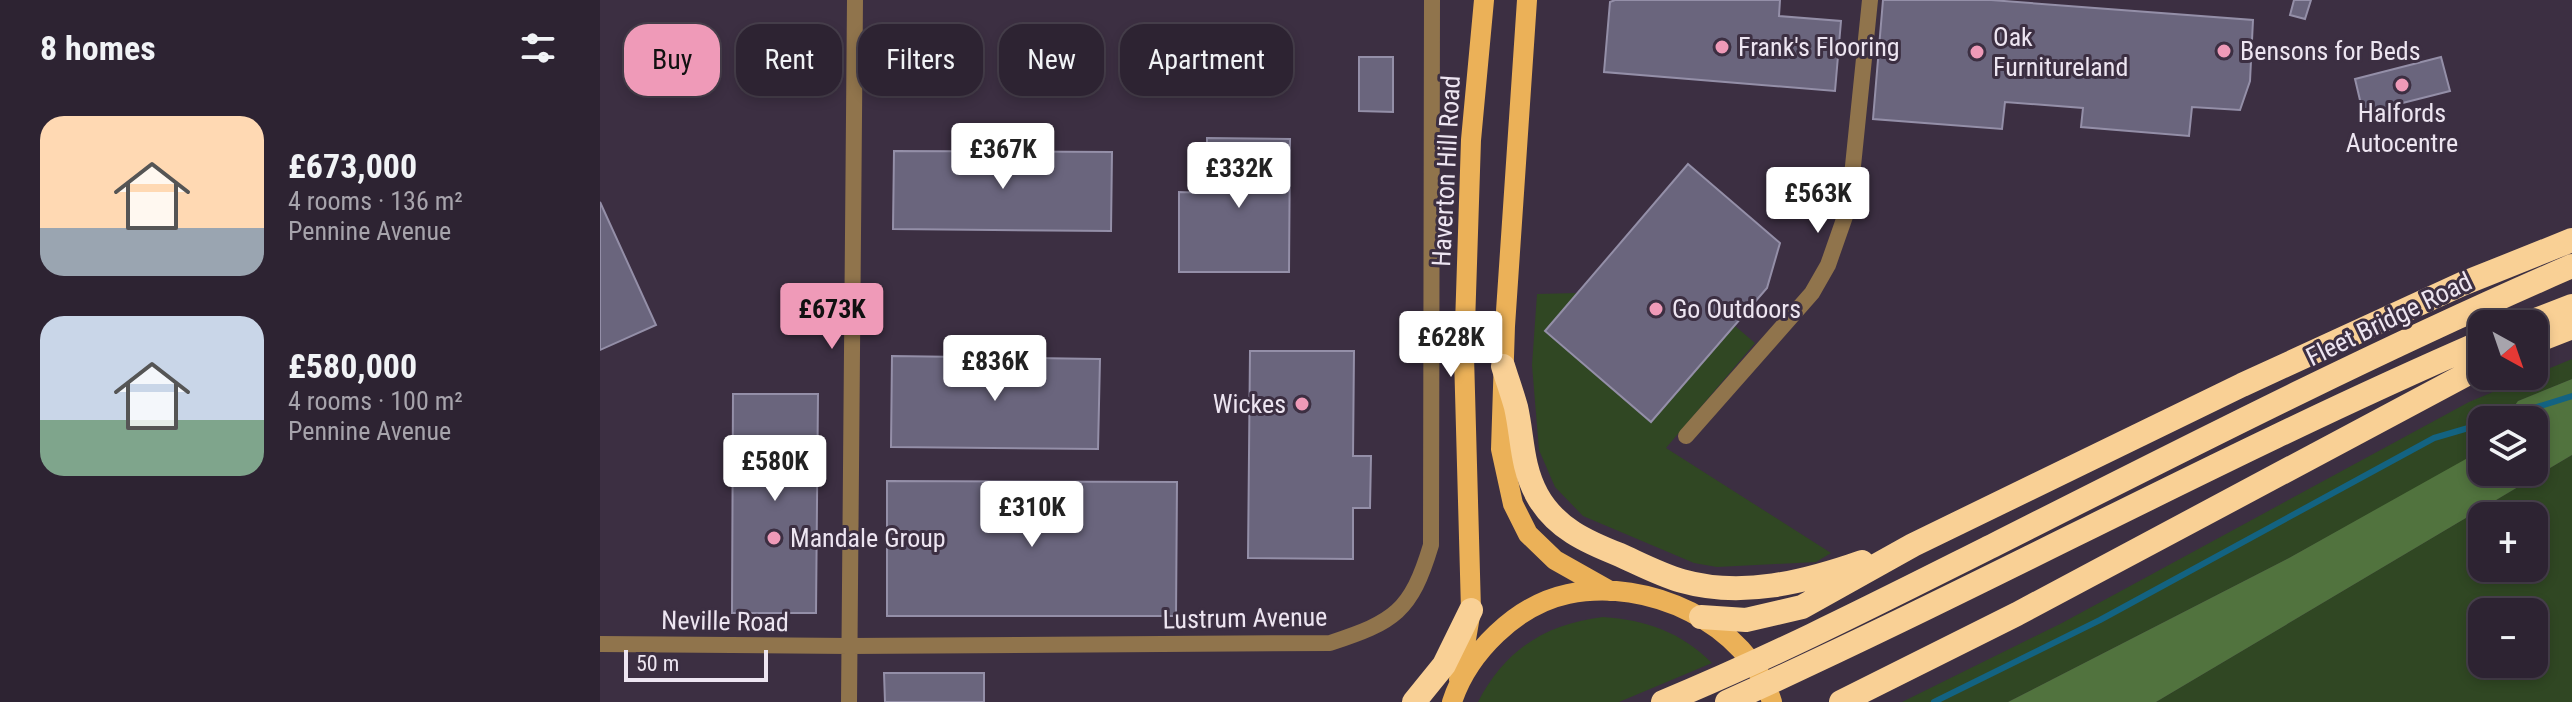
<!DOCTYPE html>
<meta charset="utf-8">
<style>
:root{--surface:#2d2332;--page:#352b3a;--text:#f1f3f6;--muted:#a7a4ac;--line:#48404d;--accent:#ef9ab8}
body{margin:0;font-family:"Roboto Condensed",sans-serif;background:var(--page);color:var(--text);height:100vh;display:flex;flex-direction:column;font-size:30px;white-space:nowrap}
*{box-sizing:border-box;margin:0}
p{font-size:26px;color:var(--muted)}
.icon{flex:none;width:44px;height:44px;fill:none;stroke:currentColor;stroke-width:2;stroke-linecap:round;stroke-linejoin:round}
.map{position:relative;flex:1;overflow:hidden}
.details{display:flex;flex-direction:column;background:var(--surface);width:600px}
.details>*{flex:none}
.guide{position:absolute;left:24px;top:24px;width:760px;height:72px;display:flex;gap:16px}
.needle{width:52px;rotate:140deg}
.fabs{position:absolute;left:1868px;top:310px;display:grid;gap:16px}
.fabs a{display:grid;place-items:center;width:80px;height:80px;border-radius:16px;background:var(--surface);box-shadow:0 4px 12px #0003,0 0 0 2px var(--line);font-size:40px}
.scale{position:absolute;left:24px;bottom:20px;width:144px;box-sizing:border-box;padding-left:8px;border:4px solid #ede5f1;border-top:0;font-size:22px;line-height:28px;white-space:nowrap;color:#ede5f1;-webkit-text-stroke:6px #3c2f42;paint-order:stroke}
.price{position:absolute;translate:-50% -68px;padding:0 18px;border-radius:8px;background:#fff;color:#222;font-size:26px;line-height:52px;filter:drop-shadow(0 2px 4px #0008)}
.price::after{content:'';position:absolute;left:50%;top:48px;width:24px;height:18px;margin-left:-12px;background:inherit;clip-path:polygon(0 0,100% 0,50% 100%)}
.price.selected{background:var(--accent);color:#111}
ul{padding:0;list-style:none}
li{display:flex;align-items:center;gap:24px;height:200px;padding:0 40px}
li span{display:grid;place-items:center;flex:none;width:224px;height:160px;border-radius:24px;color:#555}
li>.icon{margin-inline-start:auto}
span .icon{width:96px;height:96px;fill:#fffc;stroke-width:1}
li b{font-size:34px}
h2{display:flex;justify-content:space-between;align-items:center;height:96px;padding:0 40px;font-size:34px}
.chip{padding:0 28px;border-radius:24px;background:var(--surface);box-shadow:0 4px 12px #0003,0 0 0 2px var(--line);font-size:28px;line-height:72px}
.chip.selected{background:var(--accent);color:#111}
main{display:flex;flex:1;min-height:0}
.map>svg:first-child{display:block}
.green{fill:#304723;fill-rule:evenodd}
.forest{fill:#51733e}
.lines{fill:none;stroke-linecap:round;stroke-linejoin:round}
.stream{stroke:#136382;stroke-width:6}
.building{fill:#6a657d;stroke:#948fa8;stroke-width:2}
.street{stroke:#90744c;stroke-width:16}
.primary{stroke:#ebb158;stroke-width:20}
.highway{stroke:#f9d095;stroke-width:24}
.poi-dot{fill:#ef9ab8;stroke:#3c2f42;stroke-width:3}
.labels{text-anchor:middle;stroke-width:6;stroke-linejoin:round;paint-order:stroke}
.poi-label{font-size:26px;fill:#ede5f1;stroke:#3c2f42;text-anchor:start}
.street-label{font-size:26px;fill:#ede5f1;stroke:#3c2f42}
</style>
<main>
<section class="details">
<h2>8 homes<svg class="icon" aria-label="filters" viewBox="0 0 24 24"><path d="M4 7h16M4 17h16"/><circle cx="9" cy="7" r="2"/><circle cx="15" cy="17" r="2"/></svg></h2>
<ul>
<li><span style="background:linear-gradient(#ffd9b3 70%,#9aa5b1 0)"><svg class="icon" aria-label="home" viewBox="0 0 24 24"><path d="M3 11l9-7 9 7M6 9v11h12V9"/></svg></span><div><b>£673,000</b><p>4 rooms · 136 m²</p><p>Pennine Avenue</p></div></li>
<li><span style="background:linear-gradient(#c9d6e8 65%,#7fa58c 0)"><svg class="icon" aria-label="home" viewBox="0 0 24 24"><path d="M3 11l9-7 9 7M6 9v11h12V9"/></svg></span><div><b>£580,000</b><p>4 rooms · 100 m²</p><p>Pennine Avenue</p></div></li>
</ul>
</section>
<div class="map">
<svg width="1972" height="702" viewBox="0 0 1972 702">
<rect width="100%" height="100%" fill="#3c2f42"/>
<path class="green" d="M 978,293 L 945,331 L 1051,422 L 1135,326 L 1155,343 L 1066,448 L 1231,553 L 1216,562 L 1117,567 L 1094,563 L 983,516 L 955,487 L 939,450 L 932,365 L 937,294 Z
M 1972,359 L 1972,379 L 1918,401 L 1904,420 L 1882,420 L 1879,453 L 1689,558 L 1408,702 L 1302,702 L 1462,623 L 1869,402 Z
M 1972,455 L 1972,702 L 1556,702 ZM 1882,516 L 1934,516 L 1934,568 L 1882,568 ZM 1882,612 L 1934,612 L 1934,664 L 1882,664 Z
M 1003,617 C 1046,620 1081,632 1112,663 L 1019,702 L 878,702 C 905,650 945,624 1003,617 Z"/>
<path class="forest" d="M 1972,379 L 1972,455 L 1556,702 L 1408,702 L 1689,558 L 1882,450 L 1882,472 L 1934,472 L 1934,420 L 1904,420 L 1918,401 Z"/>
<g class="lines">
<path class="stream" d="M 1896,420 L 1972,396
M 1334,702 L 1500,620 L 1834,438 L 1882,424"/>
</g>
<path class="building" d="M 1015,0 L 1180,0 L 1179,16 L 1241,21 L 1235,91 L 1004,72 L 1010,2 Z
M 1283,0 L 1391,0 L 1653,20 L 1650,81 L 1640,110 L 1592,107 L 1589,136 L 1481,127 L 1483,108 L 1405,102 L 1402,129 L 1273,119 Z
M 1694,0 L 1711,0 L 1705,19 L 1690,15 Z
M 759,57 L 793,57 L 793,112 L 759,111 Z
M 1841,57 L 1850,91 L 1763,113 L 1755,79 Z
M 607,138 L 690,139 L 689,272 L 579,272 L 579,192 L 607,193 Z
M 294,151 L 512,152 L 511,231 L 293,229 Z
M 1088,164 L 1180,243 L 1167,288 L 1051,422 L 945,331 Z
M 0,202 L 56,325 L 0,350 Z
M 650,351 L 754,351 L 753,456 L 771,456 L 770,508 L 753,508 L 753,559 L 648,558 Z
M 292,356 L 500,359 L 498,449 L 291,447 Z
M 133,394 L 218,394 L 216,613 L 132,613 Z
M 287,481 L 577,482 L 576,616 L 287,616 Z
M 284,673 L 384,673 L 384,702 L 285,702 Z"/>
<g class="lines">
<path class="street" d="M 1086,436 L 1212,293 L 1228,265 L 1249,205 L 1270,0
M 0,644 L 249,646 L 730,643 C 794,622 811,612 831,545 L 832,0
M 249,702 L 255,0"/>
<path class="primary" d="M 927,0 L 905,326 L 901,449 L 913,504 L 928,534 L 955,560 L 1010,591
M 859,680 L 871,610 L 864,356 L 871,140 L 884,0
M 852,702 C 868,653 916,605 968,594 C 1048,577 1147,623 1172,702"/>
<path class="highway" d="M 1925,324 L 1972,306
M 1934,342 L 1972,327
M 903,366 C 907,379 912,393 916,407 C 923,438 921,465 937,495 C 955,528 987,542 1020,555 C 1040,564 1061,575 1082,581 C 1142,598 1205,582 1262,562
M 1101,617 L 1146,620 L 1202,607 L 1313,545 L 1642,385 L 1862,284 L 1972,240
M 814,702 L 844,665 L 871,610
M 1063,702 C 1177,655 1286,599 1396,544 C 1586,448 1776,351 1972,266
M 1127,702 C 1382,587 1626,453 1882,342
M 1241,702 L 1417,614 L 1882,366"/>
</g>
<g class="poi-dot">
<circle cx="1122" cy="47" r="8"/>
<circle cx="1624" cy="51" r="8"/>
<circle cx="1377" cy="52" r="8"/>
<circle cx="1802" cy="85" r="8"/>
<circle cx="1056" cy="309" r="8"/>
<circle cx="702" cy="404" r="8"/>
<circle cx="174" cy="538" r="8"/>
</g>
<g class="labels">
<g class="poi-label">
<text x="1393" y="46">Oak<tspan x="1393" dy="30">Furnitureland</tspan></text>
<text x="1138" y="56">Frank's Flooring</text>
<text x="1640" y="60">Bensons for Beds</text>
<text x="1802" y="122" text-anchor="middle">Halfords<tspan x="1802" dy="30">Autocentre</tspan></text>
<text x="1072" y="318">Go Outdoors</text>
<text x="686" y="413" text-anchor="end">Wickes</text>
<text x="190" y="547">Mandale Group</text>
</g>
<g class="street-label">
<text transform="translate(846 171) rotate(-87)" y="9">Haverton Hill Road</text>
<text transform="translate(1789 319) rotate(-26)" y="9">Fleet Bridge Road</text>
<text transform="translate(645 618) rotate(-1)" y="9">Lustrum Avenue</text>
<text transform="translate(125 621) rotate(1)" y="9">Neville Road</text>
</g>
</g>
</svg>
<div class="fabs">
<a><svg class="needle" viewBox="-14 -14 28 28"><path d="M0-13l5 13h-10z" fill="#e53935"/><path d="M0 13l5-13h-10z" fill="#a7a4ac"/></svg></a>
<a><svg class="icon" aria-label="layers" viewBox="0 0 24 24"><path d="M12 4l9 5-9 5-9-5zM3 14l9 5 9-5"/></svg></a>
<a>+</a>
<a>−</a>
</div>
<div class="scale">50 m</div>
<b class="price" style="left:403px;top:191px">£367K</b>
<b class="price" style="left:639px;top:210px">£332K</b>
<b class="price" style="left:1218px;top:235px">£563K</b>
<b class="price selected" style="left:232px;top:351px">£673K</b>
<b class="price" style="left:851px;top:379px">£628K</b>
<b class="price" style="left:395px;top:403px">£836K</b>
<b class="price" style="left:175px;top:503px">£580K</b>
<b class="price" style="left:432px;top:549px">£310K</b>
<div class="guide">
<a class="chip selected">Buy</a>
<a class="chip">Rent</a>
<a class="chip">Filters</a>
<a class="chip">New</a>
<a class="chip">Apartment</a>
</div>
</div>
</main>
